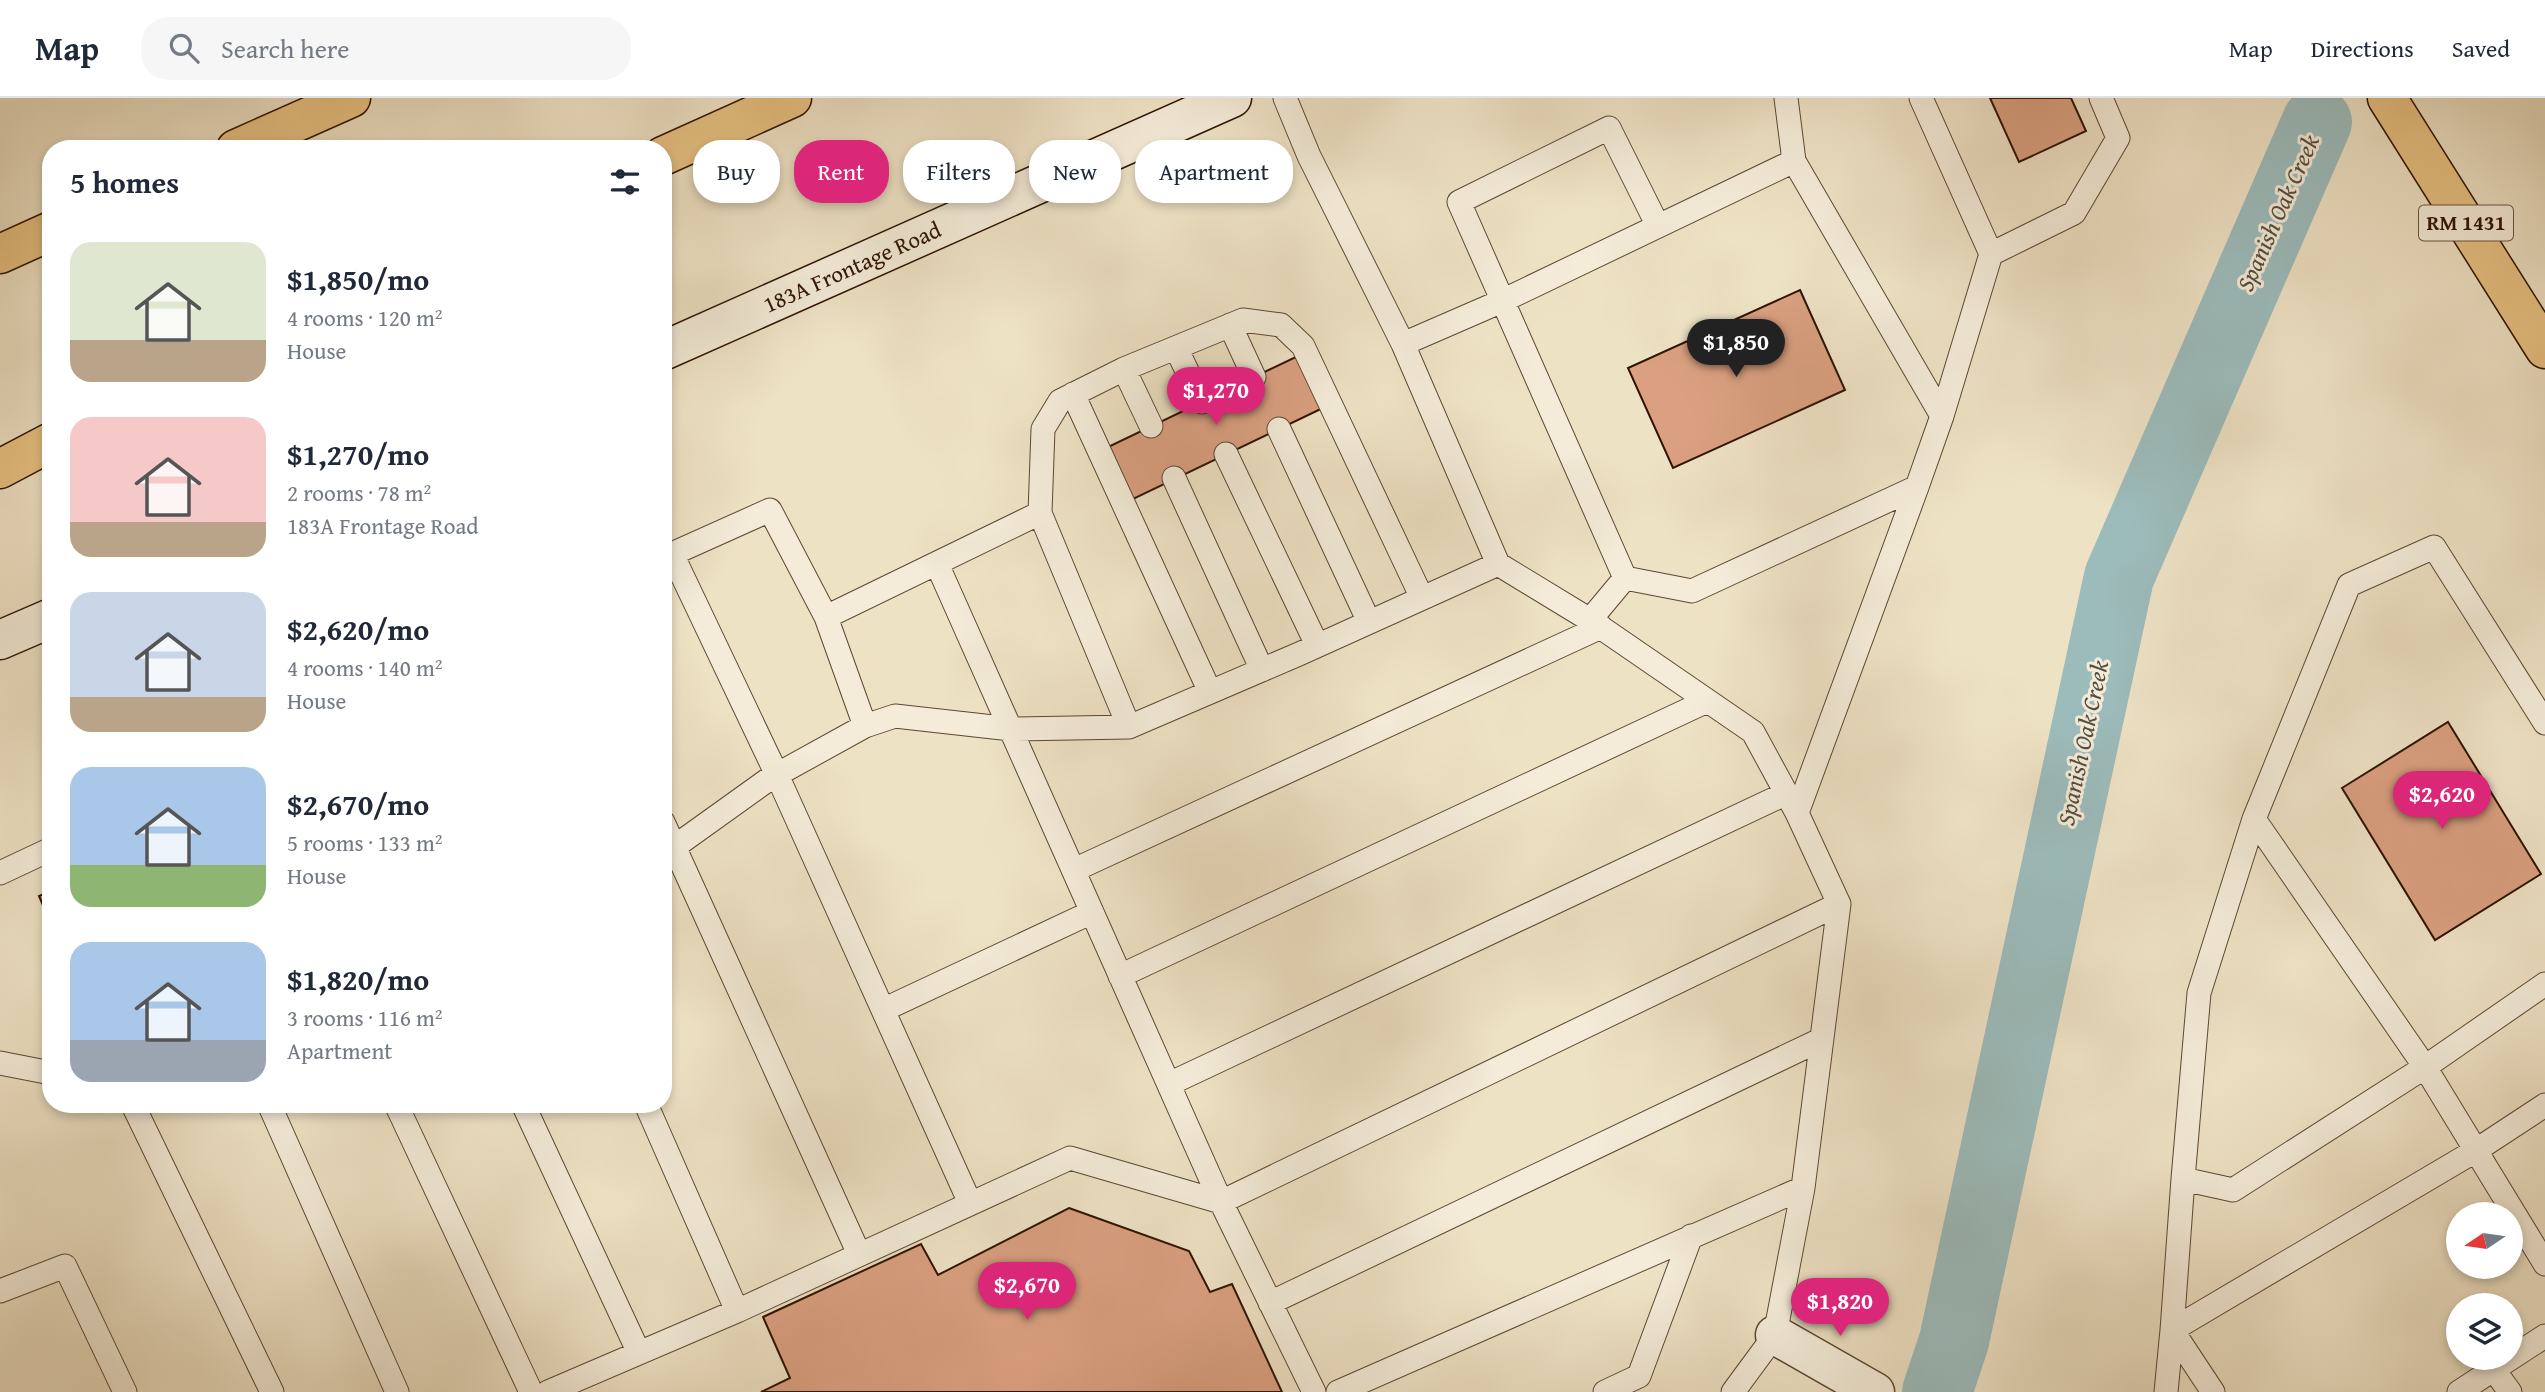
<!DOCTYPE html>
<meta charset="utf-8">
<style>
:root{--surface:#fff;--page:#f6f6f7;--text:#1f2937;--muted:#747a83;--line:#e0e1e3;--accent:#db2777}
body{margin:0;font-family:"Gentium Book Plus",serif;background:var(--page);color:var(--text);height:100vh;display:flex;flex-direction:column;font-size:26px;white-space:nowrap}
*{box-sizing:border-box;margin:0}
p{font-size:23px;color:var(--muted)}
.icon{flex:none;width:38px;height:38px;fill:none;stroke:currentColor;stroke-width:2;stroke-linecap:round;stroke-linejoin:round}
.map{position:relative;flex:1;overflow:hidden}
.side{position:absolute;left:42px;top:42px;width:630px;height:973px;display:flex;flex-direction:column;background:var(--surface);border-radius:28px;box-shadow:0 4px 10px #0003}
.side>*{flex:none}
.top-card{position:absolute;left:693px;top:42px;width:665px;height:63px;display:flex;gap:14px}
.needle{width:46px;rotate:257deg}
.tools{position:absolute;left:2446px;top:1104px;display:grid;gap:14px}
.tools a{display:grid;place-items:center;width:77px;height:77px;border-radius:50%;background:var(--surface);box-shadow:0 4px 10px #0003;font-size:35px}
.price{position:absolute;translate:-50% -60px;padding:0 16px;border-radius:24px;background:var(--accent);color:#fff;font-size:23px;line-height:46px;filter:drop-shadow(0 2px 4px #0008)}
.price::after{content:'';position:absolute;left:50%;top:42px;width:21px;height:16px;margin-left:-10px;background:inherit;clip-path:polygon(0 0,100% 0,50% 100%)}
.price.selected{background:#222;color:#fff}
ul{padding:0;list-style:none}
li{display:flex;align-items:center;gap:21px;height:175px;padding:0 28px}
li span{display:grid;place-items:center;flex:none;width:196px;height:140px;border-radius:21px;color:#555}
li>.icon{margin-inline-start:auto}
span .icon{width:84px;height:84px;fill:#fffc;stroke-width:1}
li b{font-size:30px}
h2{display:flex;justify-content:space-between;align-items:center;height:84px;padding:0 28px;font-size:30px}
.chip{padding:0 24px;border-radius:28px;background:var(--surface);box-shadow:0 4px 10px #0003;font-size:24px;line-height:63px}
.chip.selected{background:var(--accent);color:#fff}
header{display:flex;align-items:center;gap:42px;box-sizing:border-box;height:98px;padding:0 35px;background:var(--surface);border-bottom:2px solid var(--line)}
header strong{font-size:33px}
nav{display:flex;gap:38px;margin-inline-start:auto;font-size:24px}
.search{width:490px;height:63px;background:var(--page);display:flex;align-items:center;gap:18px;box-sizing:border-box;padding:0 24px;border-radius:28px;color:var(--muted);font-size:26px}
.map>svg:first-child{display:block}
.lines{fill:none;stroke-linecap:round;stroke-linejoin:round}
.river{stroke:#9cbcbc;stroke-width:70}
.building{fill:#daa081;stroke:#2e1301;stroke-width:2}
.service-casing{stroke:#5e4732;stroke-width:25}
.minor-casing{stroke:#5e4732;stroke-width:41}
.secondary-casing{stroke:#2e1301;stroke-width:41}
.primary-casing{stroke:#2e1301;stroke-width:41}
.motorway-casing{stroke:#2e1301;stroke-width:41}
.service{stroke:#f4ecd9;stroke-width:23}
.minor{stroke:#f4ecd9;stroke-width:38}
.secondary{stroke:#f4ecd9;stroke-width:38}
.primary{stroke:#e7c182;stroke-width:38}
.motorway{stroke:#e7c182;stroke-width:38}
.labels{text-anchor:middle;stroke-width:6;stroke-linejoin:round;paint-order:stroke}
.shield{fill:#f4ecd9;stroke:#695442;stroke-width:2}
.shield-label{font-size:21px;font-weight:bold;fill:#2e1301}
.street-label{font-size:23px;fill:#2e1301;stroke:#f4ecd9}
.water-label{font-size:24px;font-style:italic;fill:#544e42;stroke:#f4ecd9}
</style>
<header>
<strong>Map</strong>
<div class="search"><svg class="icon" aria-label="search" viewBox="0 0 24 24"><circle cx="10" cy="10" r="6"/><path d="M15 15l6 6"/></svg>Search here</div>
<nav><a>Map</a><a>Directions</a><a>Saved</a></nav>
</header>
<div class="map">
<svg width="2545" height="1294" viewBox="0 0 2545 1294">
<rect width="100%" height="100%" fill="#eee2c5"/>
<filter id="stains"><feTurbulence type="fractalNoise" baseFrequency=".00286" numOctaves="4"/><feColorMatrix values="0 0 0 0 .2 0 0 0 0 .09 0 0 0 0 .02 0 0 0 .5 -.17"/></filter>
<radialGradient id="worn" r=".72"><stop offset=".6" stop-color="#630" stop-opacity="0"/><stop offset="1" stop-color="#630" stop-opacity=".3"/></radialGradient>
<g class="lines">
<path class="river" d="M 1937,1294 L 1954,1243 L 2119,479 L 2317,24"/>
</g>
<path class="building" d="M 1990,0 L 2071,0 L 2086,33 L 2019,64 Z
M 1800,192 L 1845,292 L 1673,370 L 1628,270 Z
M 1302,256 L 1327,308 L 1131,402 L 1106,350 Z
M 2448,624 L 2541,776 L 2435,842 L 2342,690 Z
M 51,793 L 51,826 L 39,798 Z
M 1069,1110 L 1189,1153 L 1210,1194 L 1232,1186 L 1282,1294 L 761,1294 L 790,1280 L 763,1219 L 921,1146 L 938,1177 Z"/>
<g class="lines">
<defs>
<path id="service" d="M 1285,0 L 1309,58 L 1403,246 L 1498,466 L 1590,522 L 1753,634 L 1797,715 L 1839,806 L 1803,1090 L 1775,1237 L 1733,1294
M 1786,0 L 1794,63 L 1942,318
M 1991,156 L 2074,115 L 2118,40 L 2101,0
M 1230,227 L 1254,279
M 1403,246 L 1502,203 L 1794,63
M 1176,250 L 1202,304
M 1124,271 L 1243,222 L 1281,227 L 1303,248 L 1422,500
M 1073,296 L 1210,594
M 1279,331 L 1369,524
M 1226,356 L 1317,547
M 1174,380 L 1262,572
M 1040,415 L 1043,331 L 1060,303 L 1124,271 L 1151,328
M 672,456 L 777,677 L 970,1105
M 663,460 L 770,412 L 826,519 L 1040,415 L 1129,629
M 937,466 L 1221,1104 L 1314,1294
M 1625,480 L 1692,493 L 1917,389
M 826,519 L 865,628
M 1590,522 L 1625,480 L 1459,104 L 1609,30 L 1658,128
M 2545,625 L 2434,449 L 2349,487 L 2254,721 L 2425,969 L 2545,1166
M 1797,715 L 1917,389 L 1942,318 L 1991,156 L 1921,0
M 663,724 L 859,1156
M 663,757 L 769,681 L 865,628 L 895,618 L 1011,631 L 1129,629 L 1299,556 L 1498,466
M 1074,772 L 1601,529
M 0,775 L 51,751
M 1120,878 L 1707,603
M 883,912 L 1092,814
M 0,965 L 51,975
M 1169,986 L 1787,695
M 269,1006 L 397,1294
M 396,1006 L 531,1294
M 523,1006 L 639,1255
M 646,1006 L 737,1213
M 133,1007 L 272,1294
M 2183,1081 L 2233,1092 L 2425,969 L 2545,886
M 0,1193 L 65,1168 L 125,1294
M 1270,1205 L 1820,942
M 2494,1272 L 2510,1294
M 548,1294 L 737,1213 L 1070,1060 L 1221,1104 L 1839,806
M 1338,1294 L 1803,1090
M 1605,1294 L 1639,1278 L 1691,1138
M 2166,1294 L 2172,1232 L 2475,1053 L 2545,1007
M 2213,1294 L 2172,1232 L 2183,1081 L 2199,895 L 2254,721
M 2459,1294 L 2545,1238"/>
<path id="minor" d="M 1775,1237 L 1875,1294"/>
<path id="secondary" d="M 663,253 L 1232,0
M 0,542 L 51,520"/>
<path id="primary" d="M 2387,0 L 2545,251"/>
<path id="motorway" d="M 236,51 L 351,0
M 663,58 L 792,0
M 0,156 L 51,133
M 0,371 L 51,344"/>
</defs>
<use href="#service" class="service-casing"/>
<use href="#minor" class="minor-casing"/>
<use href="#secondary" class="secondary-casing"/>
<use href="#primary" class="primary-casing"/>
<use href="#motorway" class="motorway-casing"/>
<use href="#service" class="service"/>
<use href="#minor" class="minor"/>
<use href="#secondary" class="secondary"/>
<use href="#primary" class="primary"/>
<use href="#motorway" class="motorway"/>
</g>
<g class="labels">
<rect class="shield" x="2419" y="107.5" width="94" height="35" rx="5"/>
<g class="shield-label">
<text x="2466" y="132">RM 1431</text>
</g>
<g class="street-label">
<text transform="translate(852 169) rotate(-24)" y="8">183A Frontage Road</text>
</g>
<g class="water-label">
<text transform="translate(2278 115) rotate(-66)" y="8">Spanish Oak Creek</text>
<text transform="translate(2083 645) rotate(-78)" y="8">Spanish Oak Creek</text>
</g>
</g>
<rect width="100%" height="100%" filter="url(#stains)"/>
<rect width="100%" height="100%" fill="url(#worn)"/>
</svg>
<div class="tools">
<a><svg class="needle" viewBox="-14 -14 28 28"><path d="M0-13l5 13h-10z" fill="#e53935"/><path d="M0 13l5-13h-10z" fill="#747a83"/></svg></a>
<a><svg class="icon" aria-label="layers" viewBox="0 0 24 24"><path d="M12 4l9 5-9 5-9-5zM3 14l9 5 9-5"/></svg></a>
</div>
<b class="price selected" style="left:1736px;top:281px">$1,850</b>
<b class="price" style="left:1216px;top:329px">$1,270</b>
<b class="price" style="left:2442px;top:733px">$2,620</b>
<b class="price" style="left:1027px;top:1224px">$2,670</b>
<b class="price" style="left:1840px;top:1240px">$1,820</b>
<div class="top-card">
<a class="chip">Buy</a>
<a class="chip selected">Rent</a>
<a class="chip">Filters</a>
<a class="chip">New</a>
<a class="chip">Apartment</a>
</div>
<section class="side">
<h2>5 homes<svg class="icon" aria-label="filters" viewBox="0 0 24 24"><path d="M4 7h16M4 17h16"/><circle cx="9" cy="7" r="2"/><circle cx="15" cy="17" r="2"/></svg></h2>
<ul>
<li><span style="background:linear-gradient(#dfe7d0 70%,#b9a48a 0)"><svg class="icon" aria-label="home" viewBox="0 0 24 24"><path d="M3 11l9-7 9 7M6 9v11h12V9"/></svg></span><div><b>$1,850/mo</b><p>4 rooms · 120 m²</p><p>House</p></div></li>
<li><span style="background:linear-gradient(#f6c9c9 75%,#b9a48a 0)"><svg class="icon" aria-label="home" viewBox="0 0 24 24"><path d="M3 11l9-7 9 7M6 9v11h12V9"/></svg></span><div><b>$1,270/mo</b><p>2 rooms · 78 m²</p><p>183A Frontage Road</p></div></li>
<li><span style="background:linear-gradient(#c9d6e8 75%,#b9a48a 0)"><svg class="icon" aria-label="home" viewBox="0 0 24 24"><path d="M3 11l9-7 9 7M6 9v11h12V9"/></svg></span><div><b>$2,620/mo</b><p>4 rooms · 140 m²</p><p>House</p></div></li>
<li><span style="background:linear-gradient(#a9c7e8 70%,#8fb573 0)"><svg class="icon" aria-label="home" viewBox="0 0 24 24"><path d="M3 11l9-7 9 7M6 9v11h12V9"/></svg></span><div><b>$2,670/mo</b><p>5 rooms · 133 m²</p><p>House</p></div></li>
<li><span style="background:linear-gradient(#a9c7e8 70%,#9aa5b1 0)"><svg class="icon" aria-label="home" viewBox="0 0 24 24"><path d="M3 11l9-7 9 7M6 9v11h12V9"/></svg></span><div><b>$1,820/mo</b><p>3 rooms · 116 m²</p><p>Apartment</p></div></li>
</ul>
</section>
</div>
